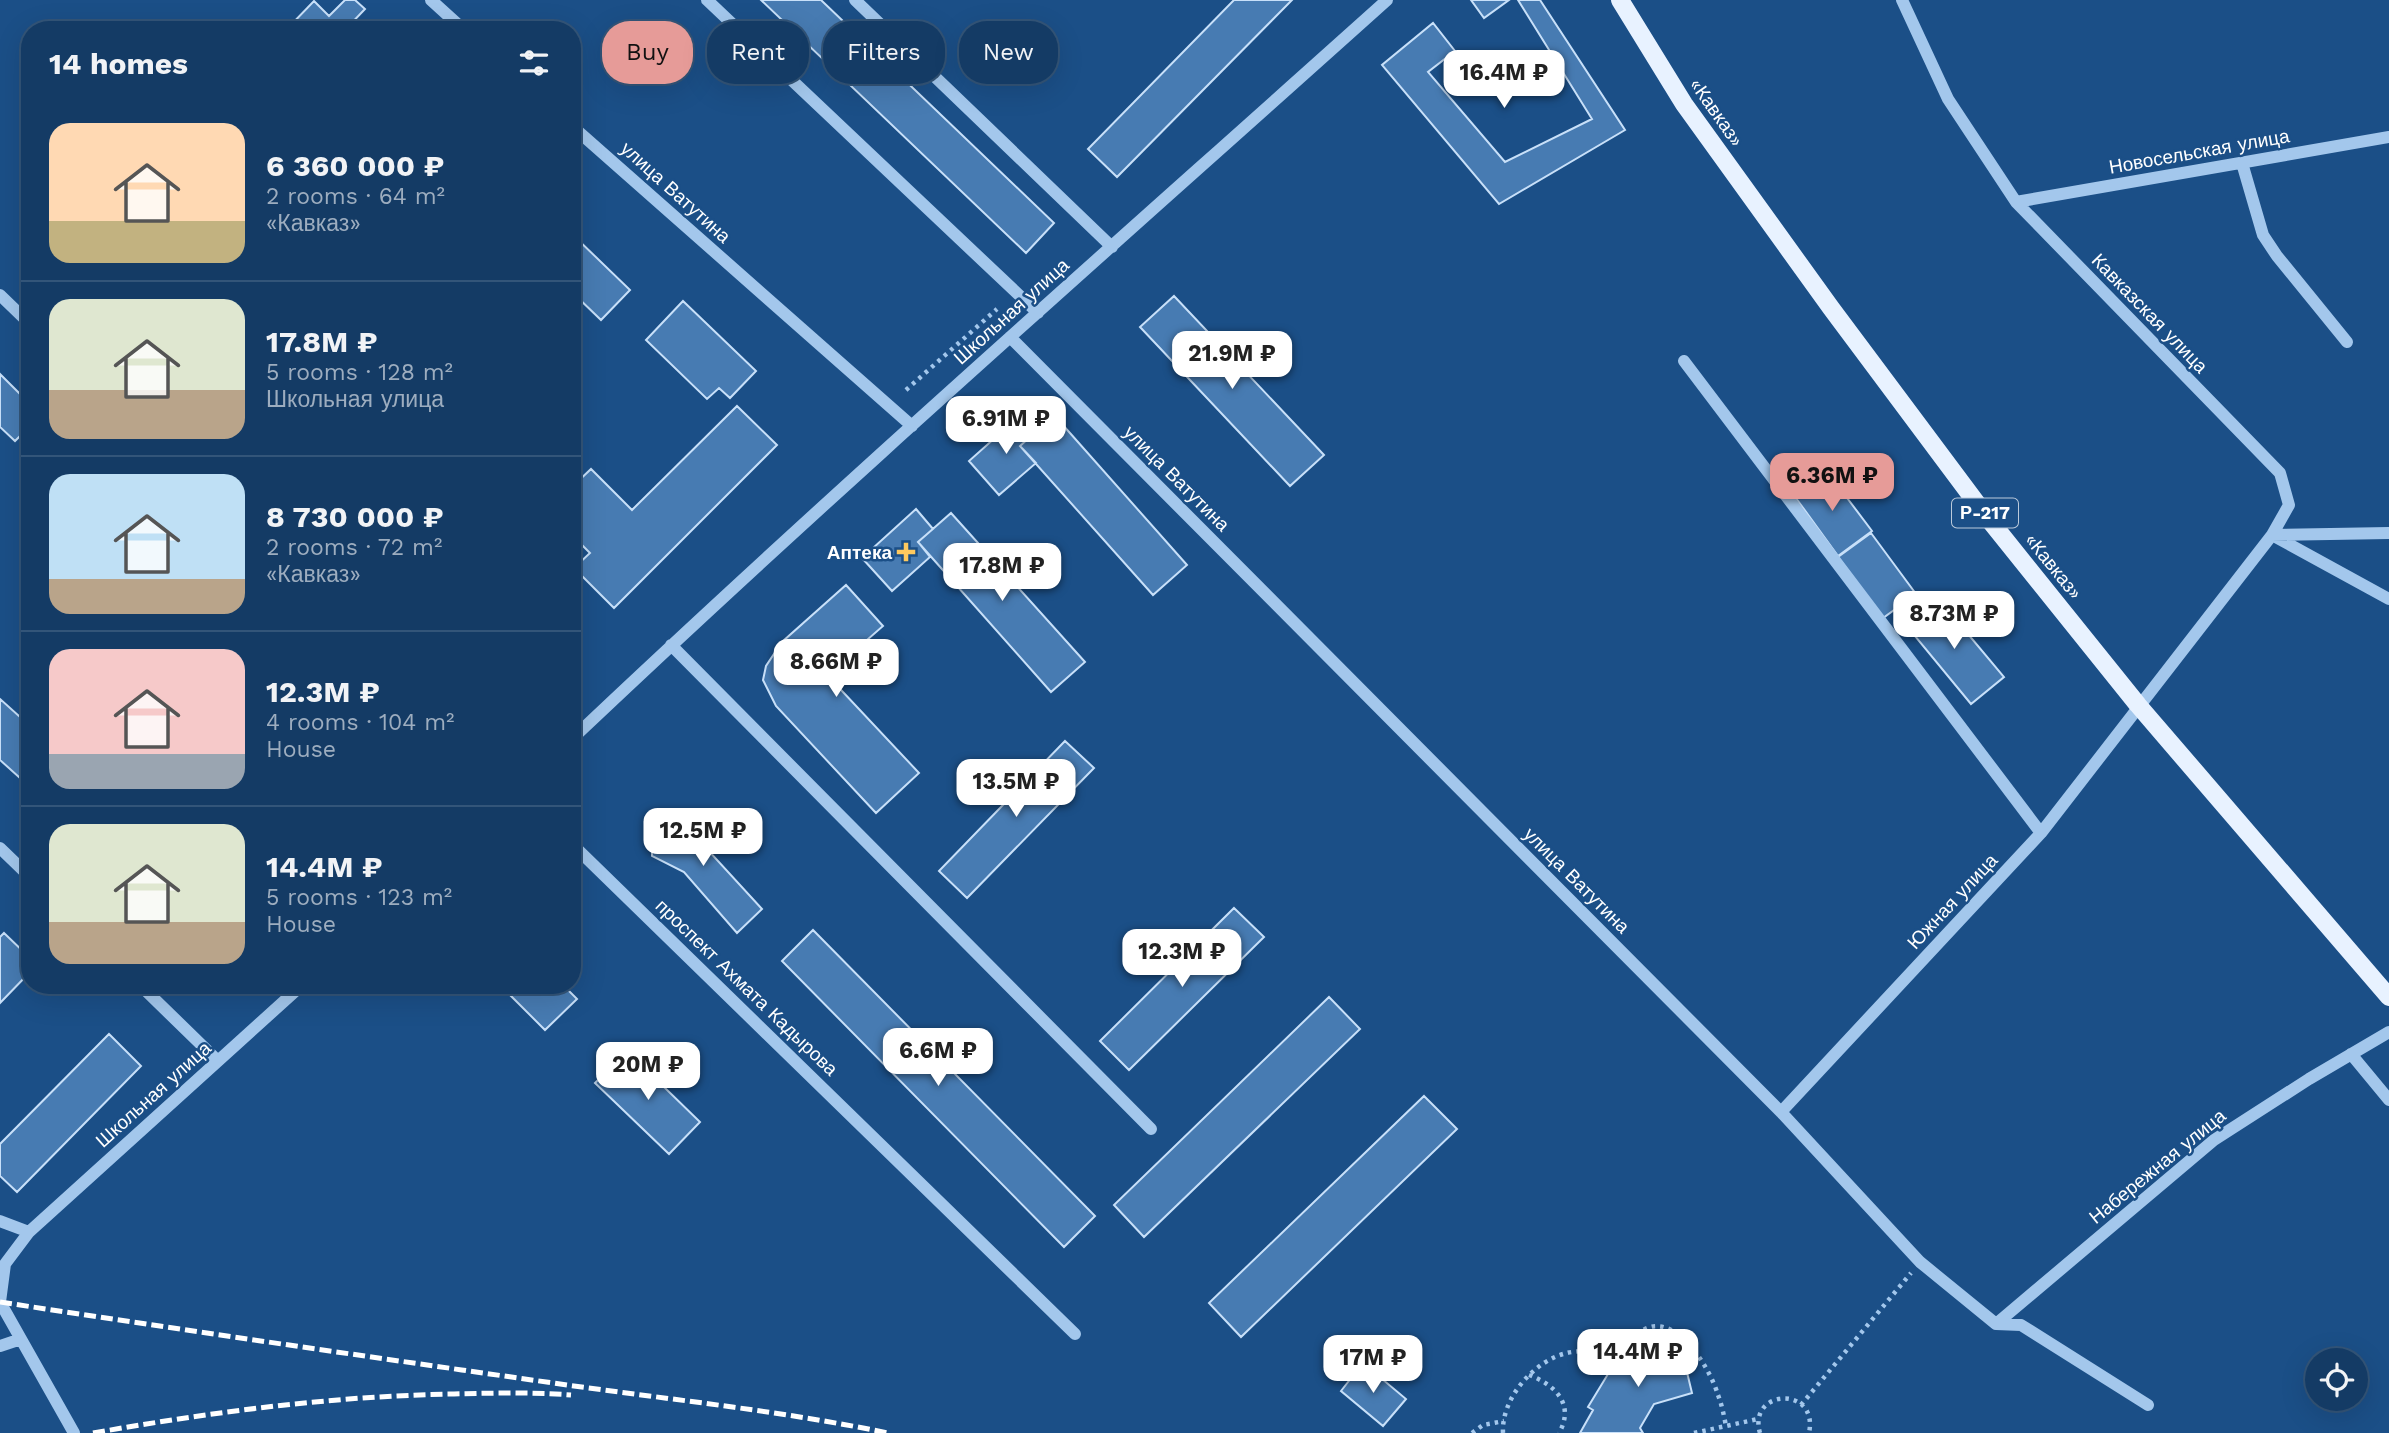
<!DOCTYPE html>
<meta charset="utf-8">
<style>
:root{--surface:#143b65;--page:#1d426b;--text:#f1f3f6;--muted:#9dadbf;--line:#335579;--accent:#e69b98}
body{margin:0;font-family:"Work Sans",sans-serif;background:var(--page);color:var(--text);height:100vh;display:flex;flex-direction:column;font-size:26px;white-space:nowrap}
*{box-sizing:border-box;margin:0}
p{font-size:23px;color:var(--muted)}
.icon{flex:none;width:38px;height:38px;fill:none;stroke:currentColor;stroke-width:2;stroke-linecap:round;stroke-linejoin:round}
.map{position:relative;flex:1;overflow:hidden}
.drawer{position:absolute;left:21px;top:21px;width:560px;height:973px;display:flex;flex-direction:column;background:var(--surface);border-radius:28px;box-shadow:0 7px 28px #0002,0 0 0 2px var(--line)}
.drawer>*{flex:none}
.hud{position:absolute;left:602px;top:21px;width:665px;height:63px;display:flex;gap:14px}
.controls{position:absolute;left:2305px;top:1348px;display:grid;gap:14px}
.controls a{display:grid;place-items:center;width:63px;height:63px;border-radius:50%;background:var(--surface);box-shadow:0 7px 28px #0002,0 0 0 2px var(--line);font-size:35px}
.price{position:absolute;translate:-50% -60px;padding:0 16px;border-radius:14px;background:#fff;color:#222;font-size:23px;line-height:46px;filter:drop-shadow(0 2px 4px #0008)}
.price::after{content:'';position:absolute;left:50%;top:42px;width:21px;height:16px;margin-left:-10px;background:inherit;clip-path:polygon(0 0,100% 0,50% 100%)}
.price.active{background:var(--accent);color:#111}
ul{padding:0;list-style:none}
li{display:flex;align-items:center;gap:21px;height:175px;padding:0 28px}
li+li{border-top:2px solid var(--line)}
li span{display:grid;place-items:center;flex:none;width:196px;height:140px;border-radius:21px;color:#555}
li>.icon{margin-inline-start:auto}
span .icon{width:84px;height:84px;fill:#fffc;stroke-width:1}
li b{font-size:30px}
h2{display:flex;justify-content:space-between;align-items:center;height:84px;padding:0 28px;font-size:30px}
.tag{padding:0 24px;border-radius:28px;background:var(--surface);box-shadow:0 7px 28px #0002,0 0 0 2px var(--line);font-size:24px;line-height:63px}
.tag.active{background:var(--accent);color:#111}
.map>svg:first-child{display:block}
.building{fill:#477bb2;stroke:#c8e0f9;stroke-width:2}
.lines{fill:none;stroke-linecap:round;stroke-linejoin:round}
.path{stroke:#a3c7ec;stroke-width:4.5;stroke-dasharray:3.5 5;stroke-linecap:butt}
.minor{stroke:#a3c7ec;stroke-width:12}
.major{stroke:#e8f2ff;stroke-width:18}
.rail{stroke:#fff;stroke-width:5;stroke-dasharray:12 5;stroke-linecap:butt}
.poi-dot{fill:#fec95f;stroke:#1b4f87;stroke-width:2.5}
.labels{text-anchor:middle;stroke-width:5;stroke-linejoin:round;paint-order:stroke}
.shield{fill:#1b4f87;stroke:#bbcadb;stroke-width:2}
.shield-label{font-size:18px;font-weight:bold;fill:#fff}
.street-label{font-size:19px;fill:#fff;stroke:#1b4f87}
.poi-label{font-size:19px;font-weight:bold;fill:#fff;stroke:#1b4f87;text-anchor:end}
</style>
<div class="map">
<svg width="2389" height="1433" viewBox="0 0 2389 1433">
<rect width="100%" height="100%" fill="#1b4f87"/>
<path class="building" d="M 345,0 L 355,0 L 365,9 L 345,30 L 286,30 L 314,1 L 329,16 Z
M 761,0 L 821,0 L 1054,223 L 1026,253 Z
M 1234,0 L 1292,0 L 1117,177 L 1088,149 Z
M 1471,0 L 1509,0 L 1484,18 Z
M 1518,0 L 1540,0 L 1625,130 L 1499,204 L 1382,65 L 1433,23 L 1455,51 L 1428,72 L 1505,162 L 1592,119 Z
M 572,234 L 630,290 L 601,320 L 572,292 Z
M 1174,296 L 1324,455 L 1290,486 L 1140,327 Z
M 683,301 L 756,371 L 730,398 L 719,388 L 707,399 L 646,340 Z
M 0,374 L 30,404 L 30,426 L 15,441 L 0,427 Z
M 737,406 L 777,445 L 614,608 L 574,568 L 590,553 L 572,535 L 572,487 L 591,469 L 632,510 Z
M 1023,413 L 1038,430 L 1020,446 L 1036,463 L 999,495 L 969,461 Z
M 1054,415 L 1187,565 L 1153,595 L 1020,446 Z
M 1826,470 L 1872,531 L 1838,556 L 1793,494 Z
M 916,509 L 933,529 L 918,542 L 930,557 L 892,591 L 862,558 Z
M 951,513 L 1085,662 L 1051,692 L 918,542 Z
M 1871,533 L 1916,594 L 1883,618 L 1838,557 Z
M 846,585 L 883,626 L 827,675 L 919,773 L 876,813 L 776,706 L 763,680 L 766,666 L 782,642 Z
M 1937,597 L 2004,677 L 1971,704 L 1905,624 Z
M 0,699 L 30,726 L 30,787 L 0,760 Z
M 1065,741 L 1094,768 L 967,898 L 939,871 Z
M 691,815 L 709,830 L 706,848 L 762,909 L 737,933 L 684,872 L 652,856 L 652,835 L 671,816 Z
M 1234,908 L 1264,937 L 1129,1070 L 1100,1041 Z
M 813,930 L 1095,1216 L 1064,1247 L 782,961 Z
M 4,933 L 30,958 L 30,972 L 0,1003 L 0,937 Z
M 500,985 L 563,985 L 577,999 L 545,1030 Z
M 1329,997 L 1360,1029 L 1144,1237 L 1114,1205 Z
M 109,1034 L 141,1066 L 17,1192 L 0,1176 L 0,1144 Z
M 627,1051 L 700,1122 L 669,1154 L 595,1083 Z
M 1424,1096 L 1457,1129 L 1241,1337 L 1209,1303 Z
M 1679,1339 L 1692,1393 L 1654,1404 L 1640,1428 L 1643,1433 L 1580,1433 L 1593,1410 L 1588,1407 L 1608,1374 L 1623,1356 L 1633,1351 Z
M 1363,1363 L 1406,1399 L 1383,1426 L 1341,1391 Z"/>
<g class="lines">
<path class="path" d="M 906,390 L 997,309
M 1529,1375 C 1556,1385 1575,1405 1559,1433
M 1801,1405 L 1911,1273
M 1472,1433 L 1483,1425 L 1504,1421
M 1503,1433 C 1501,1398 1535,1360 1567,1353 C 1583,1349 1601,1352 1617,1353 C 1626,1344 1637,1331 1650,1327 C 1681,1319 1711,1371 1718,1395 C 1722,1405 1724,1416 1726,1426
M 1694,1433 L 1758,1419
M 1760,1433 C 1747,1389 1819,1385 1809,1433"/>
<path class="minor" d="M 431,0 L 464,30
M 707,0 L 1038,313
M 855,0 L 1112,247
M 1902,0 L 1948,99 L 2016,202 L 2280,473 L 2289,505 L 2272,535 L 2389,599
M 572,126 L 912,426
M 2242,163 L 2263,235 L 2277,256 L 2347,342
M 2016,202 L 2389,137
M 0,295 L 30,324
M 1010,337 L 1781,1112 L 1920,1262 L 1996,1324 L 2021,1325 L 2148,1405
M 1684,361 L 2041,833
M 671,645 L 1151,1129
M 572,739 C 838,487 1114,245 1387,0
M 572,844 L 1075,1334
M 0,848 L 30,877
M 140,985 L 218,1061
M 2351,1054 L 2389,1100
M 1781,1112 L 2041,833 L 2272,535 L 2389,533
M 0,1221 L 29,1232
M 1996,1324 L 2214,1140 L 2309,1079 L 2389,1032
M 0,1346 L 21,1339
M 74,1433 L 0,1302 L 5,1264 L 29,1232 L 302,985"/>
<path class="major" d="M 1620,0 L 1684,104 L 1831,308 L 1987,517 L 2138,705 L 2389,997"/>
<path class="rail" d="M 0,1302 C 189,1331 378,1358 567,1385 C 674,1400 782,1411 888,1433
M 93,1433 C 213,1412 332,1396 454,1394 C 493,1393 532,1392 571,1395"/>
</g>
<path class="poi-dot" d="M902.5 541.5h7v7h7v7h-7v7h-7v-7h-7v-7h7z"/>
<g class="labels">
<rect class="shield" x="1952" y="498.5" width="66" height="29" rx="5"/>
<g class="shield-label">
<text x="1985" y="519">Р-217</text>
</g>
<g class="street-label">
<text transform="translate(1717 112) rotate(55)" y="7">«Кавказ»</text>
<text transform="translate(2199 151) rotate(-10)" y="7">Новосельская улица</text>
<text transform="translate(676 192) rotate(42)" y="7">улица Ватутина</text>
<text transform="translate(1011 311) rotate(-42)" y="7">Школьная улица</text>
<text transform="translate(2150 313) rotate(46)" y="7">Кавказская улица</text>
<text transform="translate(1177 478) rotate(45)" y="7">улица Ватутина</text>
<text transform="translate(2054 566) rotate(51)" y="7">«Кавказ»</text>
<text transform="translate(1577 880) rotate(45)" y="7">улица Ватутина</text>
<text transform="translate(1952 901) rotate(-47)" y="7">Южная улица</text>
<text transform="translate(747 987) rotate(44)" y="7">проспект Ахмата Кадырова</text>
<text transform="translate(153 1094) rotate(-42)" y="7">Школьная улица</text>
<text transform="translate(2157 1166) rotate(-39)" y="7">Набережная улица</text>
</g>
<g class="poi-label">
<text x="892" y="559">Аптека</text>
</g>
</g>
</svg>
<div class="controls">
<a><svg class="icon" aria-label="locate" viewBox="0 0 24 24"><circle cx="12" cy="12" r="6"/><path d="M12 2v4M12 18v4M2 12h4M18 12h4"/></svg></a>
</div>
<b class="price" style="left:1504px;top:110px">16.4M ₽</b>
<b class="price" style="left:1232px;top:391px">21.9M ₽</b>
<b class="price" style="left:1006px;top:456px">6.91M ₽</b>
<b class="price active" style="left:1832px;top:513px">6.36M ₽</b>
<b class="price" style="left:1002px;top:603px">17.8M ₽</b>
<b class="price" style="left:1954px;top:651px">8.73M ₽</b>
<b class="price" style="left:836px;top:699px">8.66M ₽</b>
<b class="price" style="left:1016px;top:819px">13.5M ₽</b>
<b class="price" style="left:703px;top:868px">12.5M ₽</b>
<b class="price" style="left:1182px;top:989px">12.3M ₽</b>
<b class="price" style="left:938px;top:1088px">6.6M ₽</b>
<b class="price" style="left:648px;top:1102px">20M ₽</b>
<b class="price" style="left:1638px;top:1389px">14.4M ₽</b>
<b class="price" style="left:1373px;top:1395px">17M ₽</b>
<div class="hud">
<a class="tag active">Buy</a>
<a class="tag">Rent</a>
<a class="tag">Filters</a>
<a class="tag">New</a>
</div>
<section class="drawer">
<h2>14 homes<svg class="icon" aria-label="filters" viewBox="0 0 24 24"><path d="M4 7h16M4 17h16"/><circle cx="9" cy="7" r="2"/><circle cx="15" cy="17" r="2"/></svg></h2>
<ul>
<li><span style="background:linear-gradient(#ffd9b3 70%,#c2b280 0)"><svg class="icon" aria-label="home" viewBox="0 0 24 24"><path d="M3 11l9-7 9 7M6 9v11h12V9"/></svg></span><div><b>6 360 000 ₽</b><p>2 rooms · 64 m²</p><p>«Кавказ»</p></div></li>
<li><span style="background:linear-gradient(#dfe7d0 65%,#b9a48a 0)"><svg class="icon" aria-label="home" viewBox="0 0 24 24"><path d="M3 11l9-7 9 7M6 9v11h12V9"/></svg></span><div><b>17.8M ₽</b><p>5 rooms · 128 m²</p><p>Школьная улица</p></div></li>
<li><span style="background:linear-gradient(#bfe0f5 75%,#b9a48a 0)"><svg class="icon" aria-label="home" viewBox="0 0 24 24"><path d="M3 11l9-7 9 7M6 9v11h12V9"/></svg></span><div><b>8 730 000 ₽</b><p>2 rooms · 72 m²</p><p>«Кавказ»</p></div></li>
<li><span style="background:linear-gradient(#f6c9c9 75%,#9aa5b1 0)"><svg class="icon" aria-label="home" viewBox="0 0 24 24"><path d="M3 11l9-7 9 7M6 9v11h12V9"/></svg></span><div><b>12.3M ₽</b><p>4 rooms · 104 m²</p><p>House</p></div></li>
<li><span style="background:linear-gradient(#dfe7d0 70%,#b9a48a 0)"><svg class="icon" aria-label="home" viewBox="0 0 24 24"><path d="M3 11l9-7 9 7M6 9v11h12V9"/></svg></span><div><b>14.4M ₽</b><p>5 rooms · 123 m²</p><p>House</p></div></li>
</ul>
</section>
</div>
